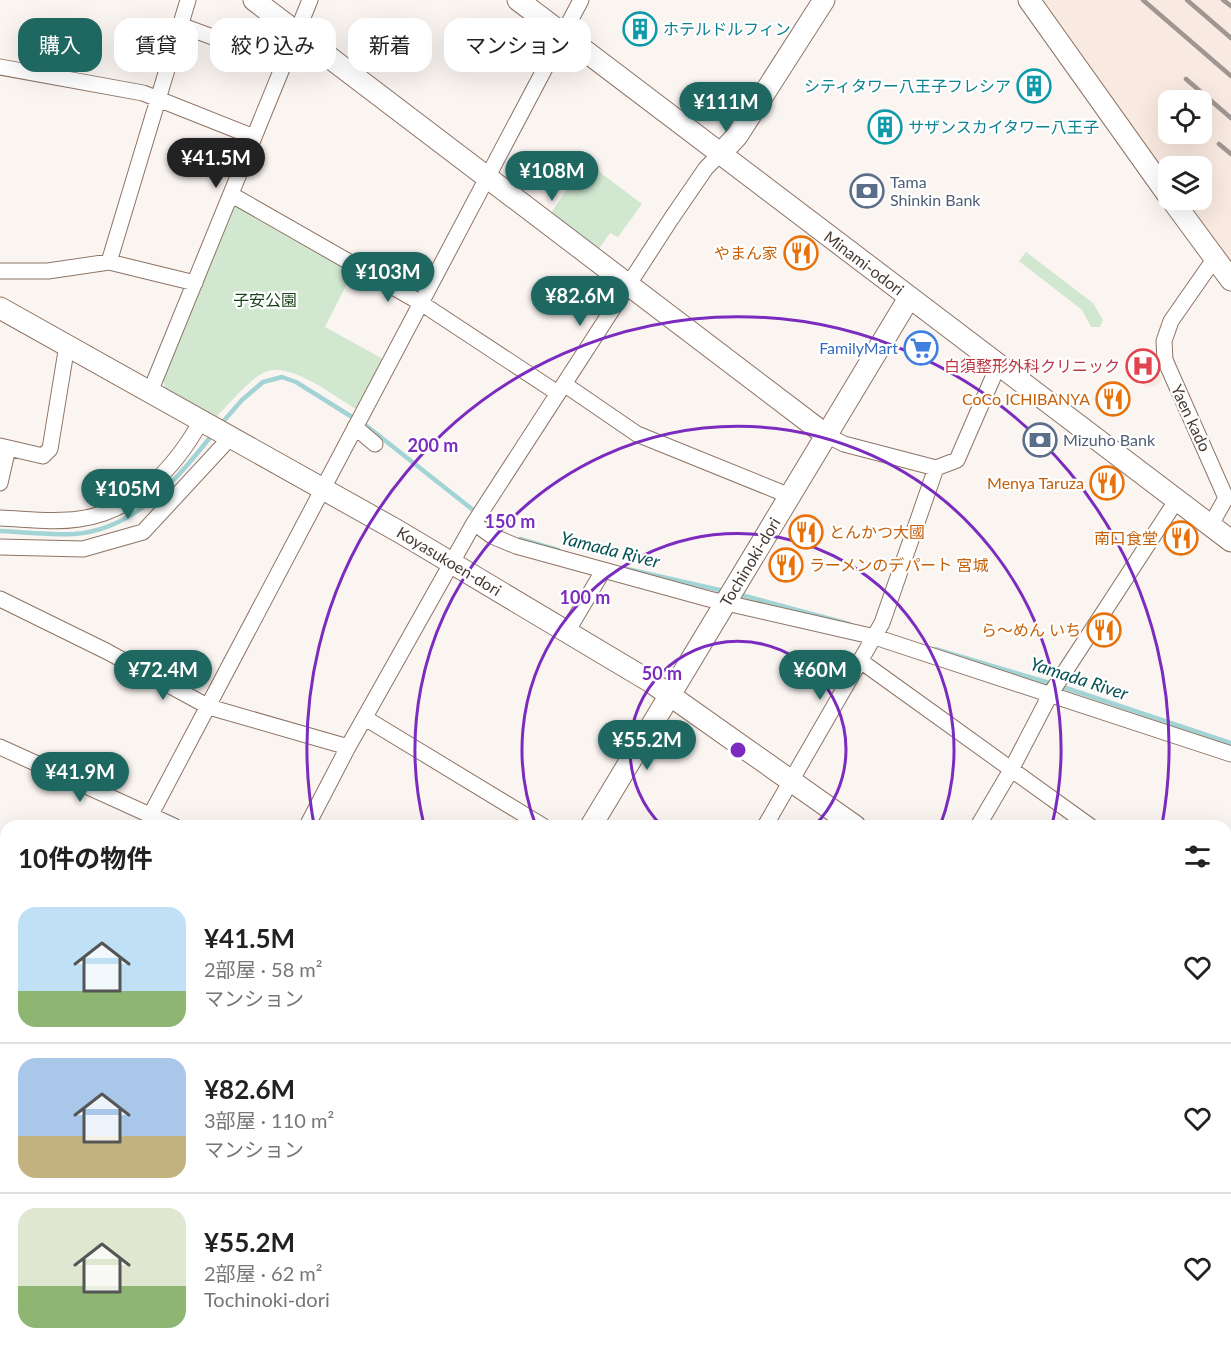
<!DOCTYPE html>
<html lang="ja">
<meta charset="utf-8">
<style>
:root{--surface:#fff;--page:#f6f6f6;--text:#222;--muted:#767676;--line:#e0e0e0;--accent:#1e6861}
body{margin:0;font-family:Lato,"Noto Sans JP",sans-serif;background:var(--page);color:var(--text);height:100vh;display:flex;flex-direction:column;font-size:22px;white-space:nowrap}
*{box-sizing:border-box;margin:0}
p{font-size:20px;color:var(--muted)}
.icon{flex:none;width:33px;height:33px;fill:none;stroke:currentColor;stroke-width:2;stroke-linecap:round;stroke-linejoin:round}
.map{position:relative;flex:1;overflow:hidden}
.details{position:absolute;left:0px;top:820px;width:1232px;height:536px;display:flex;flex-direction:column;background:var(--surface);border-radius:18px 18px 0 0;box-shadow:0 6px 24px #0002}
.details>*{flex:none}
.hud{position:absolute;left:18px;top:18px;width:600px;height:54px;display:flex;gap:12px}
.buttons{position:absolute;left:1158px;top:90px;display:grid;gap:12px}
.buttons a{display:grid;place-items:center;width:54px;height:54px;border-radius:12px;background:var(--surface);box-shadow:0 6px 24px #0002;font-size:30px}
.price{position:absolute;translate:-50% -51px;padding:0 14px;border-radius:21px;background:var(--accent);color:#fff;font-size:20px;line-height:39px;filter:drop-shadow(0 2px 3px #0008)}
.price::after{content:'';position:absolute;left:50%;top:36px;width:18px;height:14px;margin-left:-9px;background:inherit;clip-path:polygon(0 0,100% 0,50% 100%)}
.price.selected{background:#222;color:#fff}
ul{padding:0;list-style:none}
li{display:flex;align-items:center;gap:18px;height:150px;padding:0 18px}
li+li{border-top:2px solid var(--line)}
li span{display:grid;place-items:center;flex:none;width:168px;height:120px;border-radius:18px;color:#555}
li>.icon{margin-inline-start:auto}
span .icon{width:72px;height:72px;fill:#fffc;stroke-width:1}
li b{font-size:26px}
h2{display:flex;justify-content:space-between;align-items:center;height:72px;padding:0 18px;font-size:26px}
.tag{padding:0 21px;border-radius:18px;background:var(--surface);box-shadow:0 6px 24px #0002;font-size:21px;line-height:54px}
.tag.selected{background:var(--accent);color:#fff}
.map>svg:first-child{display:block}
.built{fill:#f9eae1;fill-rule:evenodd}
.green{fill:#d1e7d0}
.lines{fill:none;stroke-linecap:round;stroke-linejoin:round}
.stream{stroke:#a3d4d5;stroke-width:4.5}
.street-casing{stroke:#8e7464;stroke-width:17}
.secondary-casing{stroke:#8e7464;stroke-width:23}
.street{stroke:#fff;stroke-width:15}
.secondary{stroke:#fff;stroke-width:21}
.rail{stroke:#9f9691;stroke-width:4.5}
.ring{fill:none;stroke:#7b2cbf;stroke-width:3}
.labels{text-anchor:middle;stroke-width:4.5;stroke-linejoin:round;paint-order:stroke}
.culture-label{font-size:16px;fill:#0d838f;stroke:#fff;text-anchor:start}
.service-label{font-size:16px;fill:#4e5e75;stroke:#fff;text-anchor:start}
.food-label{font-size:16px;fill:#c56008;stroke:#fff;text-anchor:end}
.street-label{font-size:16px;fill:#453932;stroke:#fff}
.park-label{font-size:16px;fill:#1b441b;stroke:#fff}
.shop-label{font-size:16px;fill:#366cbe;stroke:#fff;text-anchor:end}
.health-label{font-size:16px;fill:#be3a42;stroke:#fff;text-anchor:end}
.water-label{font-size:18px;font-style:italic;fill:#055152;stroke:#fff}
.centre{fill:#7b2cbf;stroke:#fff;stroke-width:3}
.ring-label{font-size:18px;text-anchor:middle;font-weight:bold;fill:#7b2cbf;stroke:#fff;stroke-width:4.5;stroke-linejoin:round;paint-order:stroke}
</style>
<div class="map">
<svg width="1231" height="1355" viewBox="0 0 1231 1355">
<rect width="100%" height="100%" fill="#fbf5f2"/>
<path class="built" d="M 1043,0 L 1231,0 L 1231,263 L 1185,200 L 1202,200 L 1202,166 L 1168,166 L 1168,176 ZM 1168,100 L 1202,100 L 1202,134 L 1168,134 Z
M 1142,352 L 1153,361 L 1162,379 L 1157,386 L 1147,387 L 1127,372 Z
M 882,1350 L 1066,1350 L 1074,1355 L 878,1355 Z"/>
<path class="green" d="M 585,161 L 642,204 L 618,237 L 610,233 L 598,250 L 550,215 Z
M 234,204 L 353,272 L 325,327 L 383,359 L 356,409 C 333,396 291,361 265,372 C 251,378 229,404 217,416 L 165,388 L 163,377 Z
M 1026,252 L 1093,303 L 1103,320 L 1100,327 L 1091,327 L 1082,310 L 1019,261 Z"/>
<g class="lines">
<path class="stream" d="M 221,424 L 242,400 L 263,382 L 282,377 L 296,382 L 368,427 L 501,532
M 0,531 C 24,532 50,535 74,534 C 135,530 177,479 212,435
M 520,539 L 558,550
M 627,569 L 724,591
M 738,594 L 849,624
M 935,649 L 1063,687 L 1231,743
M 1226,1178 L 1231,1182
M 1226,1240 L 1231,1231
M 1154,1355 L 1157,1350"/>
<defs>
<path id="street" d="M 180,25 L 283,63
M 0,67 L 143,93 L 254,137
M 232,195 L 421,303 L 556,392
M 109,262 L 188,0
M 0,271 L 48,271 L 109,262 L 195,283
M 564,384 L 637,434 L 790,496
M 150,392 L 310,0
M 355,427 L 375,444
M 826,435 L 844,444 L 936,468
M 0,446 L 43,456 L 50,449 L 67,345
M 0,483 L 8,448
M 0,518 C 26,519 53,523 79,519 C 134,512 175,468 201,421
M 474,523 L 492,536 L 516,546 L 709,599 L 875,637 L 1231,754
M 1210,526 L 1226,498 L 1165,360 L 1164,341 L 1171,321 L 1215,258
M 0,547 L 83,549 L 143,532 L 230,438
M 0,599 L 106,651 L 209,707 L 348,747
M 567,632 L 603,571
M 862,662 L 1090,826
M 365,718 L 543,826
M 0,747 L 174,826
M 150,816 L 581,0
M 307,826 L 348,747 L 474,523 L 671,219 L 706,168 L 720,154
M 765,826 L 882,623 L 936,468 L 957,460 L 998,366
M 978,826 L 1011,770 L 1051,693 L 1176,501
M 1226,924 L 1231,928
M 1226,996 L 1231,987
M 1226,1261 L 1231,1265
M 289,1350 L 296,1355
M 572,1350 L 580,1355
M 820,1350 L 829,1355
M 1080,1350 L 1088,1355
M 46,1355 L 49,1350
M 456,1355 L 459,1350
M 665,1355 L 668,1350
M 871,1355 L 874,1350"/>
<path id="secondary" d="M 254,0 L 826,435
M 518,0 L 1231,541
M 1029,0 L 1168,195
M 720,154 L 737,136 L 824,0
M 1172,200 L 1231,280
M 0,308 L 398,531 L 651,682 L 855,826
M 591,826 L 909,298
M 1226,1100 L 1231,1104
M 113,1355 L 122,1350"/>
</defs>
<use href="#street" class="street-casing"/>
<use href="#secondary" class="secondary-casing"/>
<use href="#street" class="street"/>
<use href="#secondary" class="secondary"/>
<path class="rail" d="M 1143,0 L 1231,76
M 1187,0 L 1231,38
M 1223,0 L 1231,6
M 1186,79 L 1231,118
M 1219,144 L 1231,154"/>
</g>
<g class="ring">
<path d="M662 826A108 108 0 1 1 814 826"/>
<path d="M536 826A216 216 0 1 1 940 826"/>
<path d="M424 825A323 323 0 1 1 1052 825"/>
<path d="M314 825A431 431 0 1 1 1162 825"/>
</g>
<defs>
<symbol id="building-ring" viewBox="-11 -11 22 22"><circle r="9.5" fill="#fff" stroke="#0f9aa8" stroke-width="1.5"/><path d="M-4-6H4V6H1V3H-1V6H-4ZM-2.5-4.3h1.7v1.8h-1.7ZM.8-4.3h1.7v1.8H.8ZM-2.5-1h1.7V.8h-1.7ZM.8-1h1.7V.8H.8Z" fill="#0f9aa8"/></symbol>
<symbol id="bank-ring" viewBox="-11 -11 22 22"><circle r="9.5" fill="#fff" stroke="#5c6f8a" stroke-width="1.5"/><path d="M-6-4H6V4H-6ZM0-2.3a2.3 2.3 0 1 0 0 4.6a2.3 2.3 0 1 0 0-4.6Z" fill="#5c6f8a"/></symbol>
<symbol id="restaurant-ring" viewBox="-11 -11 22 22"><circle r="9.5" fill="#fff" stroke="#e8710a" stroke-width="1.5"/><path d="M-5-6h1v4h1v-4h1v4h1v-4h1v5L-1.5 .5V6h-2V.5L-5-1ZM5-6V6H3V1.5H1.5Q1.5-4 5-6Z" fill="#e8710a"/></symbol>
<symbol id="supermarket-ring" viewBox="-11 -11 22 22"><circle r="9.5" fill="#fff" stroke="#3f7fe0" stroke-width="1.5"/><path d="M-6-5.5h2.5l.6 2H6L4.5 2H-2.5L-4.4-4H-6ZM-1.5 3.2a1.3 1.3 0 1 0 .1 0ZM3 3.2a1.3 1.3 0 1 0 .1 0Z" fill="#3f7fe0"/></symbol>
<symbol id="hospital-ring" viewBox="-11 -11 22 22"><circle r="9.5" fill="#fff" stroke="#e0444e" stroke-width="1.5"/><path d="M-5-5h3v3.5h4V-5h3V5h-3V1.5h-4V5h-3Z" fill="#e0444e"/></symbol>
</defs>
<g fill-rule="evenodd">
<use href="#building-ring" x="621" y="10" width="38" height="38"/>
<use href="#building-ring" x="1015" y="67" width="38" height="38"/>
<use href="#building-ring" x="866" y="108" width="38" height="38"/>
<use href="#bank-ring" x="848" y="172" width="38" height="38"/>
<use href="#restaurant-ring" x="782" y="234" width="38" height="38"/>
<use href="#supermarket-ring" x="902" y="329" width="38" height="38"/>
<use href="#hospital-ring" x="1124" y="347" width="38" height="38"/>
<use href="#restaurant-ring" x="1094" y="380" width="38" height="38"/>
<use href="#bank-ring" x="1021" y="421" width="38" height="38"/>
<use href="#restaurant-ring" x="1088" y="464" width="38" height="38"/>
<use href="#restaurant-ring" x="787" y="513" width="38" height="38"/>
<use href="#restaurant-ring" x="1162" y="519" width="38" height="38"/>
<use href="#restaurant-ring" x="767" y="546" width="38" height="38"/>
<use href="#restaurant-ring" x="1085" y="611" width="38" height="38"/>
</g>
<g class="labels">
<g class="culture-label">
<text x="663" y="35">ホテルドルフィン</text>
<text x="1011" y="92" text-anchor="end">シティタワー八王子フレシア</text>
<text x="908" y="133">サザンスカイタワー八王子</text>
</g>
<g class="service-label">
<text x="890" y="188">Tama<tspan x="890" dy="18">Shinkin Bank</tspan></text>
<text x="1063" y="446">Mizuho Bank</text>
</g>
<g class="food-label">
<text x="778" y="259">やまん家</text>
<text x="1090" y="405">CoCo ICHIBANYA</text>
<text x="1084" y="489">Menya Taruza</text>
<text x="829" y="538" text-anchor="start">とんかつ大國</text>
<text x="1158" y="544">南口食堂</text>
<text x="809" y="571" text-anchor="start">ラーメンのデパート 宮城</text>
<text x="1081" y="636">ら～めん いち</text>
</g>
<g class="street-label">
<text transform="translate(864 263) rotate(37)" y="6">Minami-odori</text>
<text transform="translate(1191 418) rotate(65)" y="6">Yaen kado</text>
<text transform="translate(449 561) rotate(31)" y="6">Koyasukoen-dori</text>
<text transform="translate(750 562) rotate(-59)" y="6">Tochinoki-dori</text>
</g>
<g class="park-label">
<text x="265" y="306">子安公園</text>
</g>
<g class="shop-label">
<text x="898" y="354">FamilyMart</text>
</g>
<g class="health-label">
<text x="1120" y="372">白須整形外科クリニック</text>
</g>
<g class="water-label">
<text transform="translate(610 550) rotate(14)" y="6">Yamada River</text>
<text transform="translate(1079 679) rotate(18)" y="6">Yamada River</text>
</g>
</g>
<circle cx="738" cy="750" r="9" class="centre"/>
<g class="ring-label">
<text x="433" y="452">200 m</text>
<text x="510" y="528">150 m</text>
<text x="585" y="604">100 m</text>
<text x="662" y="680">50 m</text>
</g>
</svg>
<div class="buttons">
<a><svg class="icon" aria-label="locate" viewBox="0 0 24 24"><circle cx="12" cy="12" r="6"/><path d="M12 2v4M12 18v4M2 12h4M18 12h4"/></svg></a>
<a><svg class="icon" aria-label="layers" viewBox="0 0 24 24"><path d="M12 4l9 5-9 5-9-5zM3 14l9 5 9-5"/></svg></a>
</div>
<b class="price" style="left:726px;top:133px">¥111M</b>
<b class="price selected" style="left:216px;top:189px">¥41.5M</b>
<b class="price" style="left:552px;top:202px">¥108M</b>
<b class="price" style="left:388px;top:303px">¥103M</b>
<b class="price" style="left:580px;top:327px">¥82.6M</b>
<b class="price" style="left:128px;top:520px">¥105M</b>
<b class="price" style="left:163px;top:701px">¥72.4M</b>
<b class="price" style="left:820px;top:701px">¥60M</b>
<b class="price" style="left:647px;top:771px">¥55.2M</b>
<b class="price" style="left:80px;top:803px">¥41.9M</b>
<div class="hud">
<a class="tag selected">購入</a>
<a class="tag">賃貸</a>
<a class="tag">絞り込み</a>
<a class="tag">新着</a>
<a class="tag">マンション</a>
</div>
<section class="details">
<h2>10件の物件<svg class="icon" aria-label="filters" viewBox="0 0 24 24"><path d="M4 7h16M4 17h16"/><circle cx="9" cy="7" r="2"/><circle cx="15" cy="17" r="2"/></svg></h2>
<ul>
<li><span style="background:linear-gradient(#bfe0f5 70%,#8fb573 0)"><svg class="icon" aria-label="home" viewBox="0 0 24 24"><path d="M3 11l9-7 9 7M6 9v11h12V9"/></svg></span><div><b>¥41.5M</b><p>2部屋 · 58 m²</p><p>マンション</p></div><svg class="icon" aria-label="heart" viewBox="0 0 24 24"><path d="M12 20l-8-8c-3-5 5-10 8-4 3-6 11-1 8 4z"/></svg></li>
<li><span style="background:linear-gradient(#a9c7e8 65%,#c2b280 0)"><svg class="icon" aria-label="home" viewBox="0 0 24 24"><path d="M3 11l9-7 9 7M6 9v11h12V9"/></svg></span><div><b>¥82.6M</b><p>3部屋 · 110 m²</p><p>マンション</p></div><svg class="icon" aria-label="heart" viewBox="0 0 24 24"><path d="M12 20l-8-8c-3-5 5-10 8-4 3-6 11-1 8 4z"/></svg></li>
<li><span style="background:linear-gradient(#dfe7d0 65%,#8fb573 0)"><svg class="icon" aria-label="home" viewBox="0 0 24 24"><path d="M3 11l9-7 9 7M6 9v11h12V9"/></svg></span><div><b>¥55.2M</b><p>2部屋 · 62 m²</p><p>Tochinoki-dori</p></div><svg class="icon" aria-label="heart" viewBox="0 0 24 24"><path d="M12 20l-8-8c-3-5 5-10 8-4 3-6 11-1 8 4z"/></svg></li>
</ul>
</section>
</div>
